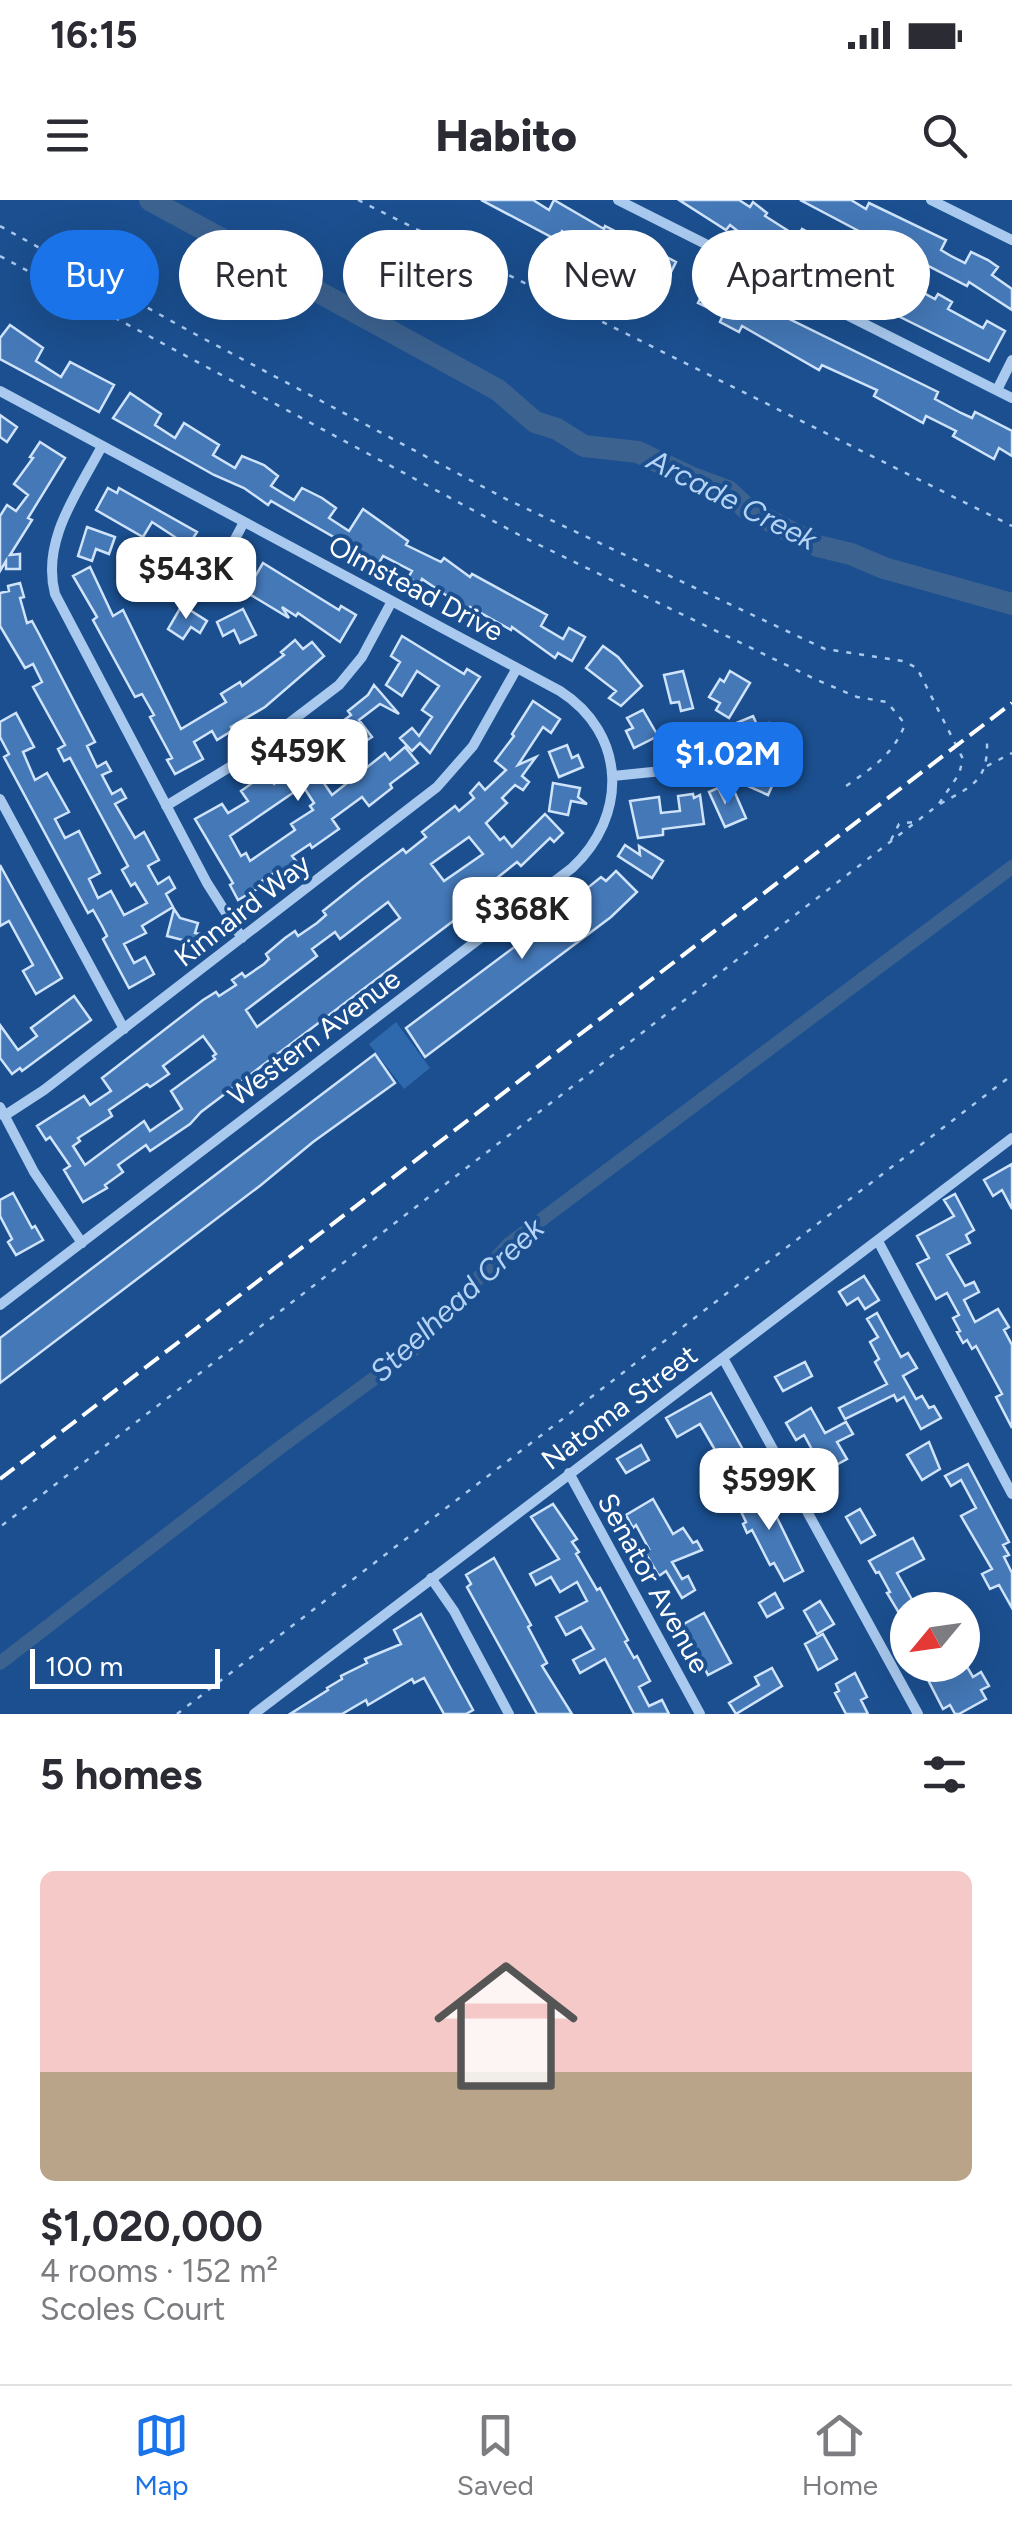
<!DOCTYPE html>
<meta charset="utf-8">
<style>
:root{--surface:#fff;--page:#f7f7f7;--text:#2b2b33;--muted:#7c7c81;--line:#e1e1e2;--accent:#1a73e8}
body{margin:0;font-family:Figtree,sans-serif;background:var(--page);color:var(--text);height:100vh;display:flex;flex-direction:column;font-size:38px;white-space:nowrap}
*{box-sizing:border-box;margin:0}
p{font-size:32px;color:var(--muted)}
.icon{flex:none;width:55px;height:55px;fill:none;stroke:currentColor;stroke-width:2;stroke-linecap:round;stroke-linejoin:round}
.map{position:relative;height:1514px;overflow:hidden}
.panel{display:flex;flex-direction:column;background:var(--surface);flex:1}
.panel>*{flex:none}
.guide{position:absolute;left:30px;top:30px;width:952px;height:90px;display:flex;gap:20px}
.needle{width:65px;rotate:241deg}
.controls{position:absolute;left:890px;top:1392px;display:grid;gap:20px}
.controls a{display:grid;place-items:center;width:90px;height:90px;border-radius:50%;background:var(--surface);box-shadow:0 10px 40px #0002;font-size:50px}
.scale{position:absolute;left:30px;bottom:25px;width:190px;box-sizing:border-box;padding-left:10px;border:5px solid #fff;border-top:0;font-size:28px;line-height:35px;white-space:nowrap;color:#fff;-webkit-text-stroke:8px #1b4f8f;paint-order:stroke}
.price{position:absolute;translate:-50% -85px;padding:0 22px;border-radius:20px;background:#fff;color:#222;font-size:32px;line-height:65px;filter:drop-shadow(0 2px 5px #0008)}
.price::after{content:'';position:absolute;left:50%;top:60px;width:30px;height:22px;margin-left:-15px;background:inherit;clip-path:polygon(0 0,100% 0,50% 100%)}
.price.selected{background:var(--accent);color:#fff}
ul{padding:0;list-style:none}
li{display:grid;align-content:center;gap:20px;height:530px;padding:0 40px}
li+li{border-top:2px solid var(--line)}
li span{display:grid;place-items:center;height:310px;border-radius:15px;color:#555}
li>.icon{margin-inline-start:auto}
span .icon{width:180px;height:180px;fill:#fffc;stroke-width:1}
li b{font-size:42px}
h2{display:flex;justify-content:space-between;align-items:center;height:120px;padding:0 40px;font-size:42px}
.tag{padding:0 35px;border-radius:45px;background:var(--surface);box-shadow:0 10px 40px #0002;font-size:35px;line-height:90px}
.tag.selected{background:var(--accent);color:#fff}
.status{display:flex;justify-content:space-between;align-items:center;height:70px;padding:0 50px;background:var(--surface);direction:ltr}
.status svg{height:28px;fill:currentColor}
header{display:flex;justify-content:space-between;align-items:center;height:130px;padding:0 40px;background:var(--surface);font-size:45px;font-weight:800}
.menu{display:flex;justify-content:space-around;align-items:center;height:140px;border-top:2px solid var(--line);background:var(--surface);font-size:28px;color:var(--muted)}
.menu a{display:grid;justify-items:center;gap:5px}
.menu .selected{color:var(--accent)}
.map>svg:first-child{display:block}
.green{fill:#2e69ad}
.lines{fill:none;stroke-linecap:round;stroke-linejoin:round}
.canal{stroke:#3c6290;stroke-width:14}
.river{stroke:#3c6290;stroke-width:22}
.building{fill:#4478b7;stroke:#cfe3fa;stroke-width:2.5;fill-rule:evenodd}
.path{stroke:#a9c9ee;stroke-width:2.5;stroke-dasharray:5 8;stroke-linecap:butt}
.minor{stroke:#a9c9ee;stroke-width:10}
.rail{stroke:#fff;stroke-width:4;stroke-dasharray:18 8;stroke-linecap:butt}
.labels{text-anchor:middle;stroke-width:8;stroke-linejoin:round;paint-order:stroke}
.street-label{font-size:28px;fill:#fff;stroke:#1b4f8f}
.water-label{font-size:30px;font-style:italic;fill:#b5d3f5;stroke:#1b4f8f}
</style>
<div class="status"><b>16:15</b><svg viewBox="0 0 49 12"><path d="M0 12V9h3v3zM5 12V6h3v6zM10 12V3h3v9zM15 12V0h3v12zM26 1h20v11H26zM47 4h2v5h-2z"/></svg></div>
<header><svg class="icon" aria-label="menu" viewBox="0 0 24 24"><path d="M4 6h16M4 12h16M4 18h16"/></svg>Habito<svg class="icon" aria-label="search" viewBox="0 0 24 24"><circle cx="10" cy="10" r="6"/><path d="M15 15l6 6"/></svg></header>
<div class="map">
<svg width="1012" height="1514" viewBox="0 0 1012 1514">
<rect width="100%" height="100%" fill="#1b4f8f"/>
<path class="green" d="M 396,822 L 430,868 L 404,889 L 369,844 Z"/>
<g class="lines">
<path class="canal" d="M 0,1463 L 278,1249 L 414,1149 L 509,1044 L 1012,667"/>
<path class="river" d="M 150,0 L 498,190 L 535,222 L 557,229 L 584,246 L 638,252 L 690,277 L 728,291 L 747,309 L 818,346 L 851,354 L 884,368 L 1012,404"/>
</g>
<path class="building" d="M 481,0 L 533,0 L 549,10 L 554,0 L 604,29 L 605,26 L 617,32 L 639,46 L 636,52 L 653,60 L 657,52 L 676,62 L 660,94 L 612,66 L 610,70 L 593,61 L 574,47 L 578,42 L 562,31 L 557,40 Z
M 679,0 L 739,0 L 750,7 L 753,2 L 767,13 L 765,16 L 798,37 L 802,29 L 819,38 L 816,43 L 848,65 L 851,60 L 879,78 L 883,71 L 935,99 L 938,94 L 952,102 L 948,109 L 983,128 L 987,121 L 1005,131 L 989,161 L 882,108 L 834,78 L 832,81 L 806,62 L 803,67 L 782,55 L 780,58 L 753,43 L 730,25 L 726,30 Z
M 800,0 L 851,0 L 866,9 L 869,3 L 946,40 L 941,50 L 951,56 L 965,63 L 971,52 L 988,60 L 998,67 L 992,75 L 1012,89 L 1012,110 L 969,82 L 967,86 L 890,46 L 887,52 L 872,45 L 874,39 Z
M 720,85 L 938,192 L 935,199 L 961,213 L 972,218 L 975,212 L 1012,231 L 1012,256 L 999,248 L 994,259 L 953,236 L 956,231 L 926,216 L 923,223 L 874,196 L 877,190 L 822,165 L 819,170 L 742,126 L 739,132 L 720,122 L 723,115 L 698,103 L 706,87 L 716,92 Z
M 10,125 L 43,148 L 36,161 L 61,177 L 70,162 L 114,185 L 99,212 L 0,159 L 0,138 Z
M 130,193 L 161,214 L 155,225 L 175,238 L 184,223 L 219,245 L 213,255 L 235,268 L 242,256 L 264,265 L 278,276 L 271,286 L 294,300 L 302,288 L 322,298 L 336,308 L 329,318 L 349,331 L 363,309 L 408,341 L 406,345 L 441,362 L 444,358 L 470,377 L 472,374 L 547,415 L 541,426 L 563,439 L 569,428 L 585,437 L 572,461 L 558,453 L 555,458 L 512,427 L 511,430 L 470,407 L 468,410 L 422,379 L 420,384 L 408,378 L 412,371 L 383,356 L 379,363 L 271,301 L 268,305 L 244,288 L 214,275 L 113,218 Z
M 0,215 L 17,227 L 7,242 L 0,237 Z
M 40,242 L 65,258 L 28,318 L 32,320 L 10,355 L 20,354 L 20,369 L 6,369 L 6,361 L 0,371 L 0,316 L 7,305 L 16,311 L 28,295 L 14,284 L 33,258 L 30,257 Z
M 108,288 L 117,293 L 119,288 L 197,332 L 182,356 L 168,347 L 175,337 L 152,322 L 143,337 L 96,310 Z
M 87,327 L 115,337 L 109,354 L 96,349 L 92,361 L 78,356 Z
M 263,363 L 339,410 L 341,406 L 356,415 L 340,442 L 298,413 L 296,416 L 282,407 L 289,418 L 246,392 Z
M 90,367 L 113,416 L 123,410 L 181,529 L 226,502 L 221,494 L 240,482 L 242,486 L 284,455 L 281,452 L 295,440 L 303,449 L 312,442 L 324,456 L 265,507 L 231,527 L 233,530 L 217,540 L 212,531 L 194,542 L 203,559 L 175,574 L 167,560 L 172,558 L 150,517 L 154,515 L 142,494 L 135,497 L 93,420 L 97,417 L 73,376 Z
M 170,367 L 174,397 L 158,399 L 156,386 L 145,388 L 142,371 Z
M 20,383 L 24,397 L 20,398 L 27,423 L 32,421 L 39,434 L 95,542 L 87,546 L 97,567 L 106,562 L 111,571 L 102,575 L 112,594 L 121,589 L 126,598 L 115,604 L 135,638 L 144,632 L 159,660 L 148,666 L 158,684 L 169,677 L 175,688 L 166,694 L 173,707 L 142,726 L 146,733 L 124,744 L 134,763 L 145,757 L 154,774 L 129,788 L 103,739 L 107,736 L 102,726 L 93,710 L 88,713 L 4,557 L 9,554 L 0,537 L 0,522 L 16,513 L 34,547 L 23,552 L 35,580 L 47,573 L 69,612 L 55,619 L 65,638 L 79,631 L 100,673 L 89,679 L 98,698 L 111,691 L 124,715 L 147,703 L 135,683 L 131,686 L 122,670 L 128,666 L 70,558 L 64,561 L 58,549 L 65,545 L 33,487 L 42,482 L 33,464 L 25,468 L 0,426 L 0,393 L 9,391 L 8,386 Z
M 182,405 L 207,421 L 200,433 L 191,427 L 183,439 L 168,429 Z
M 243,409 L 256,435 L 240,443 L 234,430 L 223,436 L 217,422 Z
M 402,436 L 464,474 L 467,469 L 480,477 L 430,553 L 420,543 L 412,551 L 400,538 L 412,528 L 419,536 L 432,517 L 422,510 L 439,486 L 417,471 L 402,496 L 386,485 L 400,462 L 391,456 Z
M 603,446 L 618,457 L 642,486 L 621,506 L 609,498 L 616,491 L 586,468 Z
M 683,471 L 693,508 L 681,511 L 679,502 L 671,503 L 664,475 Z
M 730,471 L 750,483 L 729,518 L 716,510 L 720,503 L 709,497 L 720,479 L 724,482 Z
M 374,485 L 399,514 L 380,504 L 359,520 L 372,537 L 317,573 L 332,595 L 385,553 L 390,560 L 405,547 L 418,563 L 390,584 L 392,588 L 369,606 L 362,597 L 332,619 L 339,629 L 312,648 L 310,644 L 292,656 L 296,661 L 282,671 L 280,669 L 262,681 L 264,685 L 238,700 L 230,685 L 233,683 L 195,619 L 222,604 L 228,613 L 248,601 L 241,591 L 266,573 L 274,584 L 293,571 L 291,567 L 298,562 L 292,553 L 320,532 L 327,542 L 344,529 L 340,523 L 351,515 L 348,511 L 368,495 ZM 303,586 L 314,603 L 310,606 L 313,610 L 291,624 L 295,630 L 250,661 L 246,653 L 241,656 L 230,636 Z
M 533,501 L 560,519 L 551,533 L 543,527 L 518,565 L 536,557 L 522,576 L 529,582 L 523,590 L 515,585 L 502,598 L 507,603 L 486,623 L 500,640 L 504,637 L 512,647 L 545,614 L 563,633 L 554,642 L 550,638 L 521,666 L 517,662 L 497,678 L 502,684 L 201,912 L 190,924 L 150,951 L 146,945 L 118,965 L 123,972 L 105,985 L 107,988 L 83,1002 L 64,970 L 70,966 L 50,937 L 46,940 L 37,926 L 84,896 L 90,905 L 111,891 L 102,878 L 203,800 L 216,792 L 219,796 L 236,785 L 232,780 L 242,773 L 245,777 L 264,764 L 269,759 L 266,754 L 285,738 L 295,731 L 298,736 L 317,723 L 326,715 L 323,711 L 363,679 L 403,649 L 406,653 L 426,637 L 422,632 L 455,606 L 459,611 L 474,598 L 470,593 L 479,583 L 485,590 L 506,570 L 495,561 L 514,536 L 512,534 ZM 469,637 L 483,654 L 444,681 L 431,664 ZM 388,702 L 400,718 L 257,827 L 246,810 L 317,756 L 312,749 L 335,732 L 340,739 ZM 203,836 L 216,854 L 213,856 L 215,859 L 171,891 L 182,909 L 150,931 L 144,921 L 85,965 L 73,946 L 80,941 L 78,938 L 112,916 L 109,910 L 147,884 L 150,887 L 169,874 L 163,866 Z
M 643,510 L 658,536 L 634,548 L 626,531 L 633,528 L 627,518 Z
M 753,516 L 758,527 L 769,523 L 776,539 L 751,550 L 744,534 L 739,536 L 734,524 Z
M 567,545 L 572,558 L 578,555 L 583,567 L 559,577 L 549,552 Z
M 753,559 L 772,568 L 766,581 L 773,584 L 768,595 L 734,580 L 740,568 L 747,571 Z
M 553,583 L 580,588 L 578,597 L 587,604 L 571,601 L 568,615 L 549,611 Z
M 732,586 L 746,618 L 725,627 L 709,592 L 718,588 L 725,602 Z
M 693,594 L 694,598 L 700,595 L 704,624 L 663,629 L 663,635 L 638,638 L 630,601 L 659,597 L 661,613 L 680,611 L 678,596 Z
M 625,645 L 640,655 L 639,646 L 663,661 L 652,678 L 618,656 Z
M 0,665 L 62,778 L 36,794 L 23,771 L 33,765 L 9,721 L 0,726 Z
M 616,671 L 637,692 L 611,717 L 425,857 L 406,828 L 513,748 L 601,677 L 606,681 Z
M 174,709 L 180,718 L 198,723 L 195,733 L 200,734 L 196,749 L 181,745 L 183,740 L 167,736 Z
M 74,796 L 91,820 L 22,871 L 20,868 L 12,874 L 0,858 L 0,825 L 18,850 L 37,836 L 31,828 Z
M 375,854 L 395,883 L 313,942 L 261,985 L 0,1183 L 0,1138 Z
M 1012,964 L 1012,1009 L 1002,990 L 993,996 L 984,980 Z
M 13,993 L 32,1028 L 35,1026 L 43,1040 L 16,1055 L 8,1042 L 12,1039 L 0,1016 L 0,1000 Z
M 955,994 L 974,1030 L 966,1035 L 970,1043 L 947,1055 L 965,1086 L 974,1082 L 979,1092 L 964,1100 L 975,1122 L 998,1109 L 1009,1127 L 1004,1130 L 1012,1145 L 1012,1228 L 996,1197 L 1002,1194 L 976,1146 L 972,1149 L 967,1140 L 963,1143 L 957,1132 L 960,1131 L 953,1118 L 959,1115 L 947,1093 L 936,1099 L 917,1064 L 929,1058 L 917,1036 L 954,1016 L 944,1000 Z
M 864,1076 L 879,1100 L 865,1109 L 858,1098 L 847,1105 L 839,1092 Z
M 877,1113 L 901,1157 L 908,1153 L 917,1168 L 903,1176 L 916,1199 L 922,1196 L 929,1208 L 934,1206 L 941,1218 L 921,1229 L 904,1197 L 897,1201 L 894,1195 L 845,1219 L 839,1208 L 887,1184 L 875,1162 L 879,1159 L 870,1142 L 878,1137 L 867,1119 Z
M 805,1162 L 812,1176 L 783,1191 L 775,1177 Z
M 711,1193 L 754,1269 L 733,1281 L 700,1224 L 677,1237 L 666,1218 Z
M 811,1208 L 825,1233 L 846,1222 L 853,1234 L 837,1242 L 847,1259 L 814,1277 L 805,1260 L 815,1255 L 804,1235 L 796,1240 L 786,1223 Z
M 929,1242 L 940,1269 L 922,1280 L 907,1255 Z
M 641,1245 L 649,1260 L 626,1273 L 617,1259 Z
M 968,1264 L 1009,1342 L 1003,1345 L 1009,1355 L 1004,1357 L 1012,1373 L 1012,1408 L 999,1385 L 990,1389 L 982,1374 L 992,1369 L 961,1316 L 976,1308 L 961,1280 L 951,1286 L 945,1276 Z
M 762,1287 L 803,1371 L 784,1381 L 774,1363 L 770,1365 L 752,1330 L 747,1333 L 743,1324 L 746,1322 L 736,1301 Z
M 653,1299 L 673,1334 L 683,1328 L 693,1343 L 697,1341 L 702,1350 L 672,1362 L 682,1379 L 688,1376 L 695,1390 L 682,1398 L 666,1371 L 659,1376 L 644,1351 L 649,1349 L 636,1325 L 633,1328 L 626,1315 Z
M 553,1304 L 577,1339 L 572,1342 L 579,1352 L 576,1354 L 597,1390 L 600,1388 L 628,1440 L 625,1442 L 634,1458 L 637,1456 L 650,1481 L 639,1487 L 649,1506 L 662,1500 L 669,1514 L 634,1514 L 605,1459 L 580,1473 L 573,1460 L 594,1449 L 581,1427 L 566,1435 L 556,1417 L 587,1401 L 577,1382 L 560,1392 L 551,1377 L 536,1385 L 530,1374 L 559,1359 L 531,1317 Z
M 860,1309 L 875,1335 L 861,1343 L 846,1317 Z
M 913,1338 L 924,1359 L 897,1373 L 915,1405 L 908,1409 L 908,1428 L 887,1393 L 890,1392 L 879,1372 L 876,1373 L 869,1361 Z
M 494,1358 L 531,1425 L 528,1427 L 547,1463 L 542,1466 L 572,1514 L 537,1514 L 467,1387 L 471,1384 L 466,1375 Z
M 775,1393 L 783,1408 L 767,1417 L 759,1403 Z
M 820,1401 L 834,1424 L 817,1434 L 804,1411 Z
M 704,1413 L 731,1463 L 708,1475 L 682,1425 Z
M 421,1414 L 473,1510 L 466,1514 L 444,1514 L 424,1478 L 414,1483 L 412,1479 L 368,1505 L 366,1500 L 342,1514 L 290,1514 L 328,1490 L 327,1488 L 342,1479 L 341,1476 L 367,1463 L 365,1459 L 401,1444 L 394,1430 Z
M 823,1434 L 837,1459 L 818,1470 L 805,1444 Z
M 929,1465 L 966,1465 L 973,1477 L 981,1472 L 989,1486 L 981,1490 L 986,1499 L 959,1514 L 955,1514 L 950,1505 L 943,1509 L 924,1472 Z
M 772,1468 L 782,1486 L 736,1514 L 729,1503 L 759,1485 L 755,1477 Z
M 855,1473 L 867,1497 L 861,1500 L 868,1514 L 846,1514 L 835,1493 L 839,1491 L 836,1484 Z"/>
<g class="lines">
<path class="path" d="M 358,0 L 1012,326
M 0,26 L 193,133 L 506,299 L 825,449 L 903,461 L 917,468 L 963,559 L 959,574 L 938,605 L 0,1327
M 0,56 L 523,337 L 817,480 L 857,497 L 887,502 L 905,524 C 894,554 872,568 846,586
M 987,566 L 1012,553
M 940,604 C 970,587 988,582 987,543
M 891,640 L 899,624 L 913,622
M 177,1514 L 1012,875"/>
<path class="minor" d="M 618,0 L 1012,198
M 931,0 L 1012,40
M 997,190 L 1012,160
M 0,191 L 560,491 C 627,534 628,616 572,668 L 0,1105
M 102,246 C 78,292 41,340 55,394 L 207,683 L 242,738
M 217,373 L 244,322
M 613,576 L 662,571 L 699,554
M 0,599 L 124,829
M 166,606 L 238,562 L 339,485 L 362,457 L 392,401
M 0,907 L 34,972 L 82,1043
M 4,916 L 44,890 L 437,587 L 473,546 L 517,468
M 878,1041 L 1012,1294
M 723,1158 L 918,1514
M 569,1273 L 700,1514
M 431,1378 L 454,1411 L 509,1514
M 254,1514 L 1012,938"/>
<path class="rail" d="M 0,1279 L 1012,503"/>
</g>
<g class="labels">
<g class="street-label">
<text transform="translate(416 388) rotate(28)" y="10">Olmstead Drive</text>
<text transform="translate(242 710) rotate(-38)" y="10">Kinnaird Way</text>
<text transform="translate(314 837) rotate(-37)" y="10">Western Avenue</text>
<text transform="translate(619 1207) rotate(-37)" y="10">Natoma Street</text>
<text transform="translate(654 1383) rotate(61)" y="10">Senator Avenue</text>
</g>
<g class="water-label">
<text transform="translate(732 300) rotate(27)" y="10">Arcade Creek</text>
<text transform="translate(457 1100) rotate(-43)" y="10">Steelhead Creek</text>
</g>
</g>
</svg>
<div class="controls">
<a><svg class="needle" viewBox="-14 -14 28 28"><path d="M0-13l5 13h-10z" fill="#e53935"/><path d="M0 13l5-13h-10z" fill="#7c7c81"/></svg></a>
</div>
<div class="scale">100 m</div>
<b class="price" style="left:186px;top:422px">$543K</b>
<b class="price" style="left:298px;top:604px">$459K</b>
<b class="price selected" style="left:728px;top:607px">$1.02M</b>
<b class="price" style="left:522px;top:762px">$368K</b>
<b class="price" style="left:769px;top:1333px">$599K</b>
<div class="guide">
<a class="tag selected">Buy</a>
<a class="tag">Rent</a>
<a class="tag">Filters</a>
<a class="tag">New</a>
<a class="tag">Apartment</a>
</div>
</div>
<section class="panel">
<h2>5 homes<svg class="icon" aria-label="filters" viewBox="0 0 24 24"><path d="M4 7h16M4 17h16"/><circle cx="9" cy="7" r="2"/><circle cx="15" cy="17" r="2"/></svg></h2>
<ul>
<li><span style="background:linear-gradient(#f6c9c9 65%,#b9a48a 0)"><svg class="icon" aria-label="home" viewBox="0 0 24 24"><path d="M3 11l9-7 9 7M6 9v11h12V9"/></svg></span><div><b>$1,020,000</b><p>4 rooms · 152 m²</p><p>Scoles Court</p></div></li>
</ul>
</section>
<nav class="menu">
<a class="selected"><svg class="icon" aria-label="map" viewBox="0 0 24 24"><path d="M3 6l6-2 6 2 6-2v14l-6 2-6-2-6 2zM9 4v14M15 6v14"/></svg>Map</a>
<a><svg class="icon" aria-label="saved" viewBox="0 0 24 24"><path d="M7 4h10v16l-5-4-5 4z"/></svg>Saved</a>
<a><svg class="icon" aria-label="home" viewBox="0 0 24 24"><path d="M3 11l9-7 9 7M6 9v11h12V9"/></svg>Home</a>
</nav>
